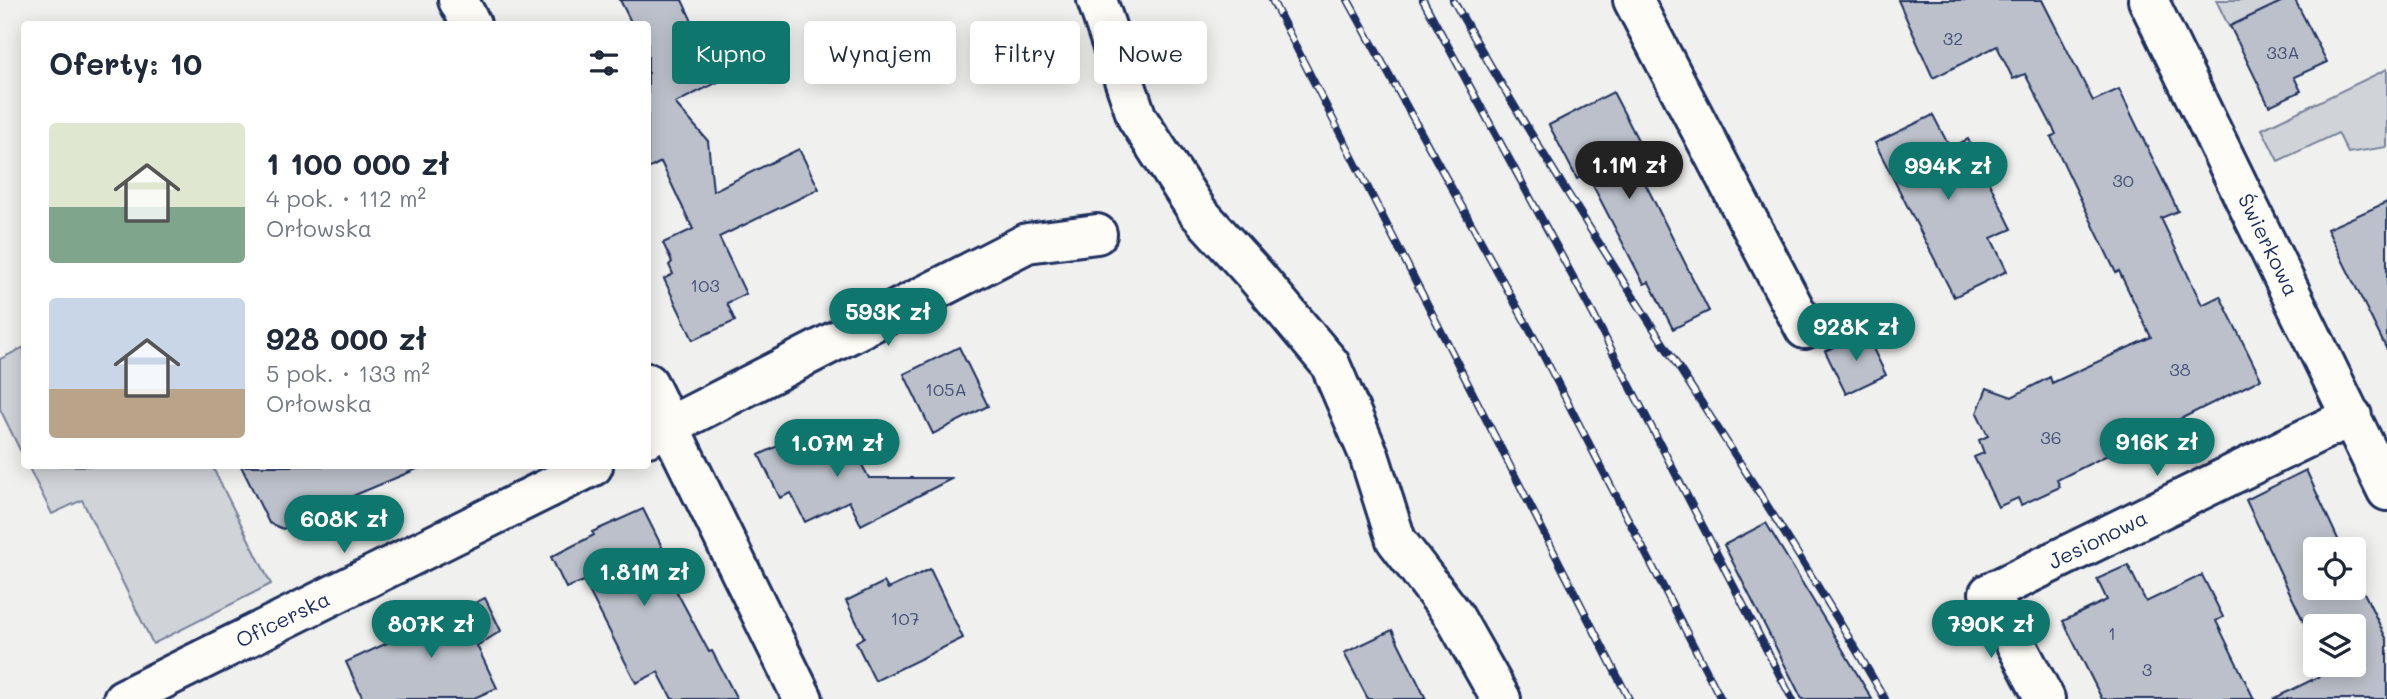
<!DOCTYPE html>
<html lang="pl">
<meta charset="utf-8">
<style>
:root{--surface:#fff;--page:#f6f6f7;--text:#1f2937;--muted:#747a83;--accent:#0f766e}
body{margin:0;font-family:Mali,sans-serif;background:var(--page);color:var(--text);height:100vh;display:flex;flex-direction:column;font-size:26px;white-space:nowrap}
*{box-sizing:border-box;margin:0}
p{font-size:23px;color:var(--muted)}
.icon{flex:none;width:38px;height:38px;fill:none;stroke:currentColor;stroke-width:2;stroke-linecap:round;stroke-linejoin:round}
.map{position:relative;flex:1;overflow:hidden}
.details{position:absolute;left:21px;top:21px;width:630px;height:448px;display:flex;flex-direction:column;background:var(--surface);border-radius:7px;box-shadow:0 4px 18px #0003}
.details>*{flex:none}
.hud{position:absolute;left:672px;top:21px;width:665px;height:63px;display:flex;gap:14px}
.buttons{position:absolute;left:2303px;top:537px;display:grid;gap:14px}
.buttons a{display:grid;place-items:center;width:63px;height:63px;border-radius:7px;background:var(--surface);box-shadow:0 4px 18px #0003;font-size:35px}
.price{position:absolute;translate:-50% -60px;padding:0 16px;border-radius:24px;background:var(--accent);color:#fff;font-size:23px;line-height:46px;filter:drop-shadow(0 2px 4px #0008)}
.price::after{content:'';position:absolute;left:50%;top:42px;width:21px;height:16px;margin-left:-10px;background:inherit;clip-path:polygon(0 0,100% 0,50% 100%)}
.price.current{background:#222;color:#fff}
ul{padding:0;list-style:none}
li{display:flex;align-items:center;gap:21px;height:175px;padding:0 28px}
li span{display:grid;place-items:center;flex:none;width:196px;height:140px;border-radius:7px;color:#555}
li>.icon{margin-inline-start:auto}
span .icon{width:84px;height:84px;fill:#fffc;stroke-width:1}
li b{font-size:30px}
h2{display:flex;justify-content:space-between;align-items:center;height:84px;padding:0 28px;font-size:30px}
.pill{padding:0 24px;border-radius:7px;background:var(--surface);box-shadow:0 4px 18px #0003;font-size:24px;line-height:63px}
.pill.current{background:var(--accent);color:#fff}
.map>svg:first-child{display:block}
.green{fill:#d0d3d8;stroke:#76819b;stroke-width:2}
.building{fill:#bbc0ca;stroke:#1b2f5e;stroke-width:2}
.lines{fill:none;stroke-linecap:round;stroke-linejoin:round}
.minor-casing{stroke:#1b2f5e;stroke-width:44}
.minor{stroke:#fdfcf7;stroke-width:38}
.rail-casing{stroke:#1b2f5e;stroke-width:8}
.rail{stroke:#fdfcf7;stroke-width:5;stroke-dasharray:16;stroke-linecap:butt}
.labels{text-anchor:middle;stroke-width:5;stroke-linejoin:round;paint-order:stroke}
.number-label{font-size:18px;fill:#435379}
.street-label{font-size:21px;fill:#1b2f5e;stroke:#fdfcf7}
</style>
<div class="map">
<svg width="2387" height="699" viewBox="0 0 2387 699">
<rect width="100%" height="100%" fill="#f0f0ee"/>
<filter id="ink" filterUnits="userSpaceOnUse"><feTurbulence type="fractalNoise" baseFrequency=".0143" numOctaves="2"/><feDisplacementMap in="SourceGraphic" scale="14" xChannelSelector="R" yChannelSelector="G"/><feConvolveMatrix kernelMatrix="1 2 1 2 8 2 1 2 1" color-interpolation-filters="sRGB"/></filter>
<g filter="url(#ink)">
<path class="green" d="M 2216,0 L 2285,0 L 2229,27 Z
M 2387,69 L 2387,147 L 2348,153 L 2338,133 L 2278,161 L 2262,129 Z
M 24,347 L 24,458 L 0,409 L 0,359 Z
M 28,466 L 212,466 L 271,584 L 153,644 L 82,500 L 52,514 Z"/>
<path class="building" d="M 620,0 L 682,0 L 720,81 L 675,103 L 708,141 L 713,191 L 799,149 L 819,189 L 719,237 L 746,294 L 727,303 L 735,321 L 693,340 L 664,279 L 673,274 L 669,265 L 672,262 L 663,243 L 693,229 L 661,162 L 648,169 L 648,24 L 632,24 Z
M 1898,0 L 2042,0 L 2093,101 L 2119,89 L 2178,211 L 2161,218 L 2202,305 L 2220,296 L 2261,379 L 2057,480 L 2060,487 L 2021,505 L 2018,498 L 1998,507 L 1974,457 L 1984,453 L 1979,440 L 1988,436 L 1977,413 L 1987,388 L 2012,397 L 2050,377 L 2052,383 L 2151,337 L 2119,271 L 2116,273 L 2051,137 L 2056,134 L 2025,74 L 2013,79 L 1997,46 L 1933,78 Z
M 2285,0 L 2295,0 L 2327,62 L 2294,77 L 2301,91 L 2269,106 L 2230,26 Z
M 1613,92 L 1650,163 L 1638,169 L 1709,311 L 1673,329 L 1649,282 L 1644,284 L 1587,174 L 1577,179 L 1549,125 Z
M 1933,115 L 1950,148 L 1968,139 L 2012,229 L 1991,238 L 2007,271 L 1954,297 L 1875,143 Z
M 2387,202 L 2387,350 L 2327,229 Z
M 1865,332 L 1886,375 L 1846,394 L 1825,351 Z
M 959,347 L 988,406 L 933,434 L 904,374 Z
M 841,426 L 869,478 L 953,478 L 861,525 L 849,501 L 805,522 L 791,493 L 780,498 L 759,455 L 790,440 L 794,449 Z
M 241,466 L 424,466 L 322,509 L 319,517 L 304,524 L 296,522 L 283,529 L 269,523 Z
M 2306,470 L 2343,550 L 2315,550 L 2315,588 L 2354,588 L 2354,572 L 2387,640 L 2387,699 L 2273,699 L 2328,672 L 2324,665 L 2354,665 L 2354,626 L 2315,626 L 2315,646 L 2246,500 Z
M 643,509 L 677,577 L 671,581 L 709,652 L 712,651 L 737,699 L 672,699 L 658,672 L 636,683 L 584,581 L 566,588 L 551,557 L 594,535 L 592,532 Z
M 1766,523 L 1840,645 L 1872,699 L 1802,699 L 1724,545 Z
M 2128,565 L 2146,602 L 2202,575 L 2223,617 L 2216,621 L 2254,699 L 2102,699 L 2063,621 L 2107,600 L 2097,579 Z
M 930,569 L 963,638 L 875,681 L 856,642 L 864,637 L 846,601 L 884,582 L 888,589 Z
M 485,598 L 501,631 L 477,646 L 497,688 L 472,699 L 363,699 L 346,662 Z
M 1392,630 L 1426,699 L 1368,699 L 1344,653 Z"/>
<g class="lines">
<defs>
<path id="minor" d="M 458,0 L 471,24
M 1097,0 L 1137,118 L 1198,212 L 1256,276 L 1330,364 L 1369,455 L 1396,540 L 1454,616 L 1501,699
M 1633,0 L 1805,329
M 2148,0 L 2387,491
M 648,383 L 803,699
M 648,437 L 1027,243 L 1097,234
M 123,699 L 593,466
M 2045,699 L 1989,593 L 2352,416"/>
</defs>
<use href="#minor" class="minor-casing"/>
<use href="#minor" class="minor"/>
<defs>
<path id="rail" d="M 1272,0 L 1629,699
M 1348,0 L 1538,345 L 1721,699
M 1423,0 L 1593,314 L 1792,699
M 1453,0 C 1587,240 1748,462 1885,699"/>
</defs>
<use href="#rail" class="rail-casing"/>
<use href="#rail" class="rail"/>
</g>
</g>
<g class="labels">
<g class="number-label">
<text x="1953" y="45">32</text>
<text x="2283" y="59">33A</text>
<text x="2123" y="187">30</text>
<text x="705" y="292">103</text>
<text x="2180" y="376">38</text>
<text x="946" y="396">105A</text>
<text x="2051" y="444">36</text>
<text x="905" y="625">107</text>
<text x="2112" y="640">1</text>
<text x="2147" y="676">3</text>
</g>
<g class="street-label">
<text transform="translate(2268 245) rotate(64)" y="7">Świerkowa</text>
<text transform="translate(2098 540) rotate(-26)" y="7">Jesionowa</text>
<text transform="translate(283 620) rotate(-26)" y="7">Oficerska</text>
</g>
</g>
</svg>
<div class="buttons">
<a><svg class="icon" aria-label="locate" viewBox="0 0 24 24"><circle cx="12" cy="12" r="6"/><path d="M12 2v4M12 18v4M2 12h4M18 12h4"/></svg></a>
<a><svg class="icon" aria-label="layers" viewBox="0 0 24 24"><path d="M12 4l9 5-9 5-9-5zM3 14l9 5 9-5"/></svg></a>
</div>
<b class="price current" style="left:1629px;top:201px">1.1M zł</b>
<b class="price" style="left:1948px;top:202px">994K zł</b>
<b class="price" style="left:888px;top:348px">593K zł</b>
<b class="price" style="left:1856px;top:363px">928K zł</b>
<b class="price" style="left:2157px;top:478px">916K zł</b>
<b class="price" style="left:837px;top:479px">1.07M zł</b>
<b class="price" style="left:344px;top:555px">608K zł</b>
<b class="price" style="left:644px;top:608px">1.81M zł</b>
<b class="price" style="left:431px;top:660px">807K zł</b>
<b class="price" style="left:1991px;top:660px">790K zł</b>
<div class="hud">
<a class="pill current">Kupno</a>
<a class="pill">Wynajem</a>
<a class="pill">Filtry</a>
<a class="pill">Nowe</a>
</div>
<section class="details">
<h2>Oferty: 10<svg class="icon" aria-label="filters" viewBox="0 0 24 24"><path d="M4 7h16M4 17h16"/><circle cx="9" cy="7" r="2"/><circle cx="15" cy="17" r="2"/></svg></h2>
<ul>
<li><span style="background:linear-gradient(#dfe7d0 60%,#7fa58c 0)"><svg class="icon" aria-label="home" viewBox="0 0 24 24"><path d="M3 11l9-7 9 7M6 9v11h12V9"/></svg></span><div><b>1 100 000 zł</b><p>4 pok. · 112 m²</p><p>Orłowska</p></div></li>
<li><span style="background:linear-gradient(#c9d6e8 65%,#b9a48a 0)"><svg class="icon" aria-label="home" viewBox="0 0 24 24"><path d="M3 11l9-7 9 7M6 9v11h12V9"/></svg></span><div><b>928 000 zł</b><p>5 pok. · 133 m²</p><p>Orłowska</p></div></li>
</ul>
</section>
</div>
